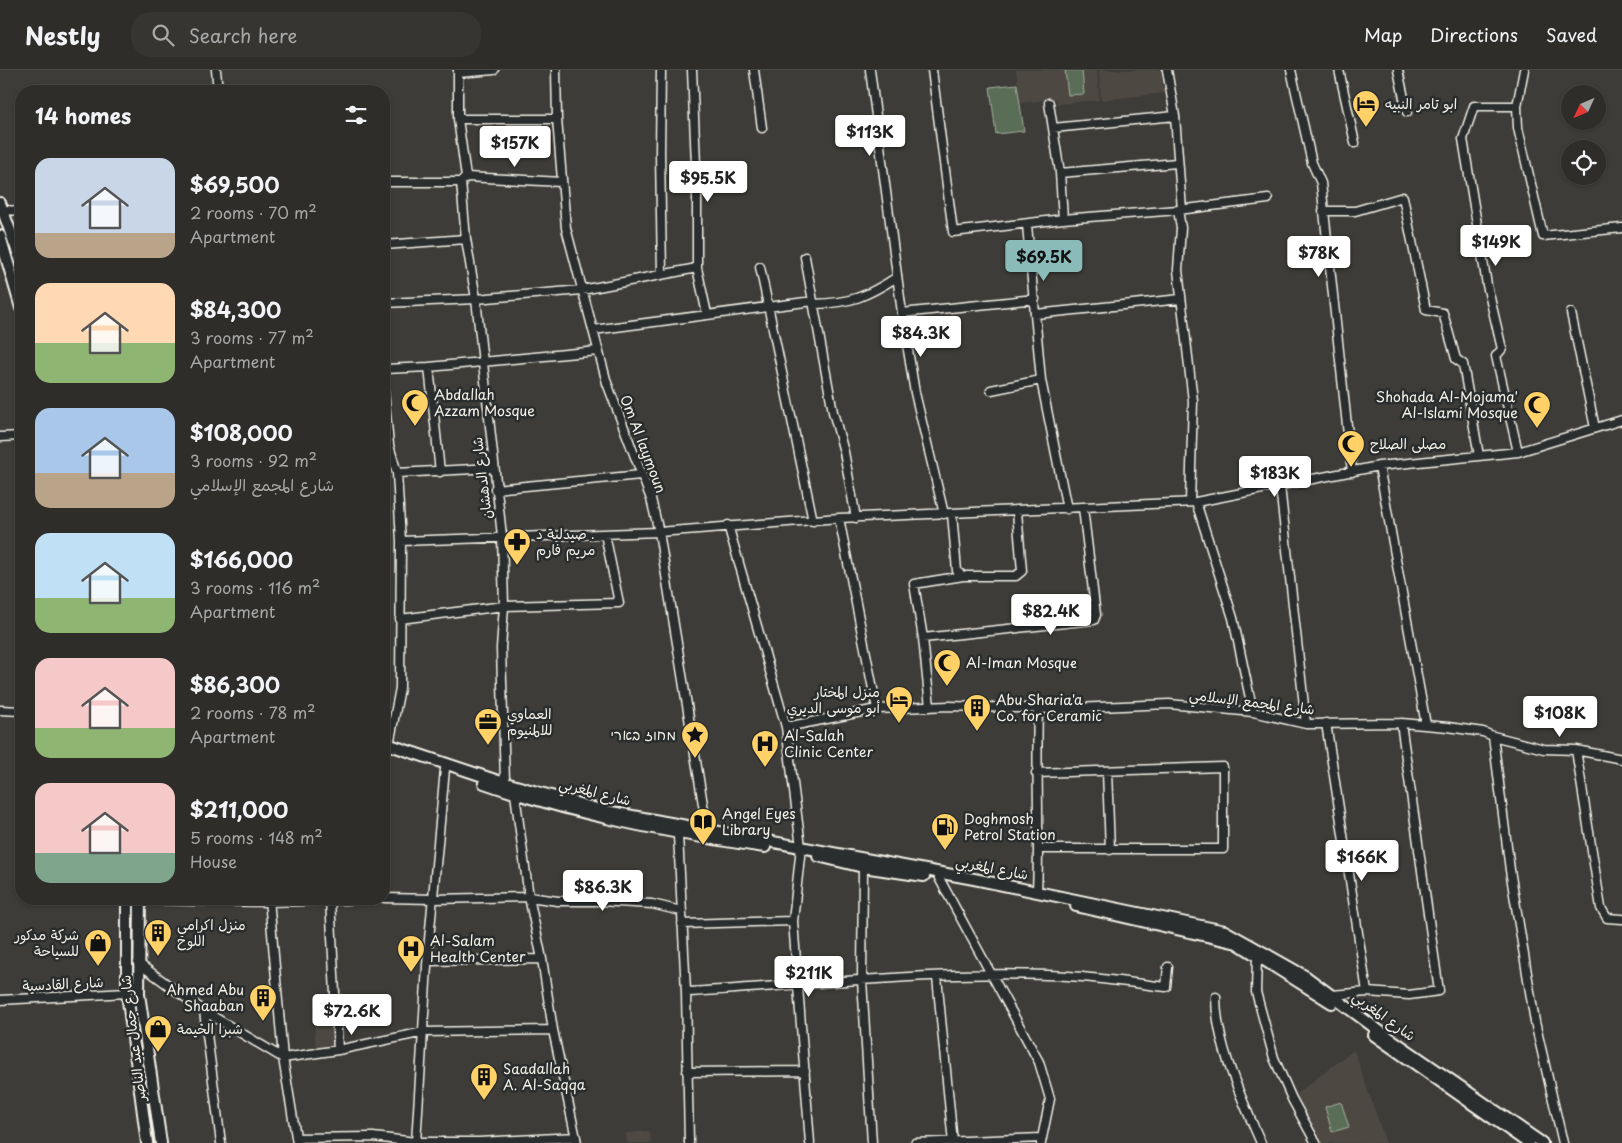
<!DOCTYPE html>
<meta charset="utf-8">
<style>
:root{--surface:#2e2d2a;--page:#363532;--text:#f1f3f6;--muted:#a7a8a8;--line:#494947;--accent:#8bbbb9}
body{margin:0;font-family:"Playpen Sans","Playpen Sans Arabic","Playpen Sans Hebrew",sans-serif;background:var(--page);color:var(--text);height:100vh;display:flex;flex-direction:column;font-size:19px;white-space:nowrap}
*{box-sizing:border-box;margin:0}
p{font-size:16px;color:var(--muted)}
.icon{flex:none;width:28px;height:28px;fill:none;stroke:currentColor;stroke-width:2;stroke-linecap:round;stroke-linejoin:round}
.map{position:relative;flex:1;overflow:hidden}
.panel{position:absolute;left:15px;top:15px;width:375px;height:820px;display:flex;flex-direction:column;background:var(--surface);border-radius:20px;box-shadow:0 1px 4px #0004,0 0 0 1px var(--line)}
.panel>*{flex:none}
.needle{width:32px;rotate:226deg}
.controls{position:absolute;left:1561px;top:15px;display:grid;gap:10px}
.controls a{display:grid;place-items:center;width:45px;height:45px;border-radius:50%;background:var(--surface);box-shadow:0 1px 4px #0004,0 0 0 1px var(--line);font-size:25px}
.price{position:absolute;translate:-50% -42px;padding:0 11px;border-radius:5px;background:#fff;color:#222;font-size:16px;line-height:32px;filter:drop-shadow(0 1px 2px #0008)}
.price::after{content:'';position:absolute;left:50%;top:30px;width:15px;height:11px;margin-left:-8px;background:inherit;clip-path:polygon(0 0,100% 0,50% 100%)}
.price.on{background:var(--accent);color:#111}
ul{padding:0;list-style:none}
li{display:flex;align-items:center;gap:15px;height:125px;padding:0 20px}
li span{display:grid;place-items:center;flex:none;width:140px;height:100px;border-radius:15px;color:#555}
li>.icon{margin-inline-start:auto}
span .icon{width:60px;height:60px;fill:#fffc;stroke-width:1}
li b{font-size:21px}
h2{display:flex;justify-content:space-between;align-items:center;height:60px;padding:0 20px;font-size:21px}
header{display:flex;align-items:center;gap:30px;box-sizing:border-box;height:70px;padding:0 25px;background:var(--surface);border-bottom:1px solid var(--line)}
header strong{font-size:24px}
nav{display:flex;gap:28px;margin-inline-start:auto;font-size:18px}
.search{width:350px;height:45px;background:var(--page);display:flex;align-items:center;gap:12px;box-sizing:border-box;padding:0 18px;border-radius:20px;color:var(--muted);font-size:19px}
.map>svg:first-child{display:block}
.built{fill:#4d4943}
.green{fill:#5a6d57;stroke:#a7afa0}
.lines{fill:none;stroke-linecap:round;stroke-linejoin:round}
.minor-casing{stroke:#f4f1e8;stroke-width:11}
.secondary-casing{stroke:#f4f1e8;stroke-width:14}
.minor{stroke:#2a2d2e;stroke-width:8}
.secondary{stroke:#2a2d2e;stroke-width:10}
.labels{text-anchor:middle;stroke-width:5;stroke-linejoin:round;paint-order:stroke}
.poi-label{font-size:14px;fill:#f4f1e8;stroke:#2a2d2e;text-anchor:start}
.street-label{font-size:14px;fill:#f4f1e8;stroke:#2a2d2e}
</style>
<header>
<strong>Nestly</strong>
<div class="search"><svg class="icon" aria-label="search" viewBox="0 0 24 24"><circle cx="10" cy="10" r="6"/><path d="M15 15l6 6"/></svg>Search here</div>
<nav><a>Map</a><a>Directions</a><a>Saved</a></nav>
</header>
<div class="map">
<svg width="1622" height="1073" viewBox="0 0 1622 1073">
<rect width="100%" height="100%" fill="#3d3c38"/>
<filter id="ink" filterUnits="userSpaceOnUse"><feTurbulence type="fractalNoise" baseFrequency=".02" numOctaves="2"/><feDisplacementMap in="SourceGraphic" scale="10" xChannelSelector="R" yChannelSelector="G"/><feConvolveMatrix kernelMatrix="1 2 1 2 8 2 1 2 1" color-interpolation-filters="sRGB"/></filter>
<g filter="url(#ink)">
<path class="built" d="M 1016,0 L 1097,0 L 1099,30 L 1057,34 L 1056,29 L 1020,33 Z
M 1099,0 L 1161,0 L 1164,23 L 1101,30 Z
M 333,951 L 335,975 L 316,980 L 314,953 Z
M 1354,980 L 1386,1073 L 1318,1073 L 1296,1024 Z
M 650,1061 L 651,1073 L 627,1073 L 626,1063 Z"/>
<path class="green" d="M 1065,0 L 1082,0 L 1084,24 L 1068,25 Z
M 1017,14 L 1024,61 L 996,64 L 990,17 Z
M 1341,1032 L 1349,1057 L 1332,1062 L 1325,1037 Z"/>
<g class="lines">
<defs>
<path id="minor" d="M 216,0 L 218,21
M 458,0 L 458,49 L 466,107 L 461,112 L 466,169 L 476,229 L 502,466 L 504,536 L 501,578 L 505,712 L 515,724 L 529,827 L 542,889 L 553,960 L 577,1073
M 556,0 L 557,49 L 566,158 L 607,313 L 651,429 L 659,462 L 707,759
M 661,0 L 660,83 L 662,204
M 692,0 L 697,118 L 697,198 L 707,244
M 754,0 L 762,58
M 870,0 L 902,243
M 932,0 L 953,162 L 1063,149 L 1178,140
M 1167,0 L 1175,46 L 1182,140
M 1291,0 L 1312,93 L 1321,113 L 1352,402
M 1339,0 L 1355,73
M 1398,0 L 1407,42
M 1524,0 L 1517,36 L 1518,58 L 1543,166 L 1622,158
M 458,3 L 494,0
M 1049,33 L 1060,103 L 1063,149
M 1517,36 L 1474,36 L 1463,69 L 1487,215 L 1502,279 L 1496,286 L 1518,382
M 458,49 L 557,49
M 1053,58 L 1175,46
M 1060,103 L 1177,93
M 466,107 L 562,112
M 384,112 L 461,112
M 4,140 L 21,141
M 1323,141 L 1355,141 L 1403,127 L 1426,240 L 1443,243 L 1456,289 L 1463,294 L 1479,386
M 1027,155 L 1041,310 L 1067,439
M 384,175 L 466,169
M 805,187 L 833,342 L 844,382 L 856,448
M 760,197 L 813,451
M 384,233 L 476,229 L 582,220 L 697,198
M 814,234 C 851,233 866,227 897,207
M 1571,243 L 1595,358
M 1036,244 L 1181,229
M 593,260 L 813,231
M 429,297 L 440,402
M 384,299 L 429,297 L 598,281
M 991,320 L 1041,310
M 384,321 L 389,375 L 397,403 L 401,471 L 400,618 L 389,675
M 0,367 L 21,366
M 1379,396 L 1426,655
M 397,403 L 493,398
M 1280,416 L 1306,654
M 495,419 L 641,405
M 1190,432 L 1193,331 L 1178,200 L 1181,158 L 1178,140 L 1268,129
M 1196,432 L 1233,548 L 1253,642
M 944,444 L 915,323 L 902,243 L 1035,229
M 952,444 L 957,501 L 963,506 L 1016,506 L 1022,501 L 1017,442
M 839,448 L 877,639
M 728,455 L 786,657 L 801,777 L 793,851 L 810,1073
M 401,471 L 659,462 L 839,448 L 1196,432 L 1379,396 L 1518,382 L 1622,350
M 400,549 L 504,536 L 619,533 L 605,464
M 923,568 L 914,514 L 963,506
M 930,637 L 923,568 L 1094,550 L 1096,545 L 1083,438
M 0,640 L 21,641
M 1326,653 L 1367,922 L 1332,925
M 786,657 L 877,639 L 949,636 L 1052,639 L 1169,634 L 1253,642 L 1306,654 L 1401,653 L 1448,657 L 1483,662 L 1493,666 L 1544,679 L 1576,680 L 1622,689
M 1493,666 L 1510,800 L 1535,952 L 1563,1073
M 1576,680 L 1601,838 L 1607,848 L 1622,849
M 1107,701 L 1110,780
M 1036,703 L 1223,697 L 1223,779 L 1039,779
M 678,765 L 686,922 L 689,1073
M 863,797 L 862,910 L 872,1073
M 939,808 L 1039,992 L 1050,1029 L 1041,1073
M 1037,821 C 1040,760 1036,700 1038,639
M 384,828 L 434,829 L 529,827 L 558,831 L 599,831 L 652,834 L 681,841
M 269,829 L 283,988 L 297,1073
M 330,829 L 338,980
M 140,830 L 269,832 L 375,829
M 682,854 L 793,851
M 1257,886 L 1256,922 L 1274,988 L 1292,1029 L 1316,1073
M 428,891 L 542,889
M 138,893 L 204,941 L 283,988 L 338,980 L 424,962 L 553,960
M 937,907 L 953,1073
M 686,922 C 813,915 941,899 1068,906 C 1101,908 1134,913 1166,917 L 1168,897
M 1367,922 L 1409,925 L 1439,921 L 1401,653
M 1216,927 C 1216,975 1242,1029 1261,1073
M 0,930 L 127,923
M 204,941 L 221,1073
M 687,1002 L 805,1001
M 297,1068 L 373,1067 L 416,1072 L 479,1072 L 576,1067
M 416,1073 L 428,880 L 445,699
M 915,1073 L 1042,1068"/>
<path id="secondary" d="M 0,133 L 21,191
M 0,166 L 21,238
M 384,673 L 495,710 L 600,740 L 974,809 L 1225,861 L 1305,906 L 1378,960 L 1542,1073
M 484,713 C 576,745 669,763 765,777
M 818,786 L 863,797 L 924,806
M 127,829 L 127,923 L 147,1073
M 140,829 L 139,924 L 161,1073
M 1076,836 L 1237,873 L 1332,933
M 1374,965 L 1528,1073"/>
</defs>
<use href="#minor" class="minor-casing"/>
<use href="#secondary" class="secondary-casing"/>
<use href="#minor" class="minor"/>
<use href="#secondary" class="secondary"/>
</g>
</g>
<defs>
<symbol id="hotel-pin" viewBox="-11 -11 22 30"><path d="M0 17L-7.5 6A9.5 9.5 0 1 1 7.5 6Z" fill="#ffd166" stroke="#2a2d2e"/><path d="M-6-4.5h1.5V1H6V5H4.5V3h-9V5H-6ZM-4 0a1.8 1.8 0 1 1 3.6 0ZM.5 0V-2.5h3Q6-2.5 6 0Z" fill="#111"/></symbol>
<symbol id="mosque-pin" viewBox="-11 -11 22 30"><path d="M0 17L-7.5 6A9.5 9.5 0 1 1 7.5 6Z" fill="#ffd166" stroke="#2a2d2e"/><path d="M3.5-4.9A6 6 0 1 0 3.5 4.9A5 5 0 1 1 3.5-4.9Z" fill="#111"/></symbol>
<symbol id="pharmacy-pin" viewBox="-11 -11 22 30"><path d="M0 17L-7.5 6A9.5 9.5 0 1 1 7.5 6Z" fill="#ffd166" stroke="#2a2d2e"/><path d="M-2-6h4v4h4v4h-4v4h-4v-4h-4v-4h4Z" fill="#111"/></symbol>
<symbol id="building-pin" viewBox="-11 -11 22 30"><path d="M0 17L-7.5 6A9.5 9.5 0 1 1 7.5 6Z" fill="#ffd166" stroke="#2a2d2e"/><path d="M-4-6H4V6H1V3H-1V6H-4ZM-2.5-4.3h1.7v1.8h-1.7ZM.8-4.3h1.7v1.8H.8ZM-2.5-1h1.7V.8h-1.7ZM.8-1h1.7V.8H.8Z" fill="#111"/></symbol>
<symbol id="office-pin" viewBox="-11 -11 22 30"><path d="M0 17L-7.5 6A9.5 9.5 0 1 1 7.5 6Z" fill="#ffd166" stroke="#2a2d2e"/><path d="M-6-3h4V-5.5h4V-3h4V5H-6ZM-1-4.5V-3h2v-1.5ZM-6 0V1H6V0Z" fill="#111"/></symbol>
<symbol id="sight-pin" viewBox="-11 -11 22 30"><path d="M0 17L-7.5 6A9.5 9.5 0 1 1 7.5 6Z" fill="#ffd166" stroke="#2a2d2e"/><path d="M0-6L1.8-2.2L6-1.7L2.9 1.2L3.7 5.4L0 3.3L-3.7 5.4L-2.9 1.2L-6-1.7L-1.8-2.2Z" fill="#111"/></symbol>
<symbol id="hospital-pin" viewBox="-11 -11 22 30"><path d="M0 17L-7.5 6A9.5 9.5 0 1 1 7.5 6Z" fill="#ffd166" stroke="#2a2d2e"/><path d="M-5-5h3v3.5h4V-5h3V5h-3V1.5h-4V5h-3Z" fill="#111"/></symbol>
<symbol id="library-pin" viewBox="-11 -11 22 30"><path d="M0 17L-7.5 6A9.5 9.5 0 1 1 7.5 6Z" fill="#ffd166" stroke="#2a2d2e"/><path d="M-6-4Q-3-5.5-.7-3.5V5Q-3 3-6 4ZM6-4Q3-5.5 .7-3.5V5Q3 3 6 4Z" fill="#111"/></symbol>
<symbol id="fuel-pin" viewBox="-11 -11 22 30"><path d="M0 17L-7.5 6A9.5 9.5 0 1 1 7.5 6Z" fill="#ffd166" stroke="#2a2d2e"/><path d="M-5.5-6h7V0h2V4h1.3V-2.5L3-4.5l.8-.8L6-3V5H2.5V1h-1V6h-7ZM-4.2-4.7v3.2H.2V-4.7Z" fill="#111"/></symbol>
<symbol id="shop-pin" viewBox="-11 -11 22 30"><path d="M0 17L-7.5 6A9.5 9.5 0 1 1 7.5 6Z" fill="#ffd166" stroke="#2a2d2e"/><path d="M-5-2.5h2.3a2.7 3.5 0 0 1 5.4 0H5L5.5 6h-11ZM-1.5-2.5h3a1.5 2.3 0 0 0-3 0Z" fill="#111"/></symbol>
</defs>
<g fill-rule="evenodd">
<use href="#hotel-pin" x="1350" y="18" width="32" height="43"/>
<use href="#mosque-pin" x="399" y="317" width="32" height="43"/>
<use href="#mosque-pin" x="1521" y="319" width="32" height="43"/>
<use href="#mosque-pin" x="1335" y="358" width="32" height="43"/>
<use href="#pharmacy-pin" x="501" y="456" width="32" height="43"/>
<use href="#mosque-pin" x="931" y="577" width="32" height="43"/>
<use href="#hotel-pin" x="883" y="614" width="32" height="43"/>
<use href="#building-pin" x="961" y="622" width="32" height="43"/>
<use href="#office-pin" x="472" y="636" width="32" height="43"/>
<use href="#sight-pin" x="679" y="649" width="32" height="43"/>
<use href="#hospital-pin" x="749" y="658" width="32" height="43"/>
<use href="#library-pin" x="687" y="736" width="32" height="43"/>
<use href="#fuel-pin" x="929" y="741" width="32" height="43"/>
<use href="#building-pin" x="142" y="847" width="32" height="43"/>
<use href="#shop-pin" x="82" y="857" width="32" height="43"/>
<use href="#hospital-pin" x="395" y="863" width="32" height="43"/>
<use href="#building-pin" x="247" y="912" width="32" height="43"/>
<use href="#shop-pin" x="142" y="943" width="32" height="43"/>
<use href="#building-pin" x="468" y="991" width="32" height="43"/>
</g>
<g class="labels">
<g class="poi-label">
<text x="1385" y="39">ابو تامر النبيه</text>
<text x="434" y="330">Abdallah<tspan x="434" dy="16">Azzam Mosque</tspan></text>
<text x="1518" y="332" text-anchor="end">Shohada Al-Mojama'<tspan x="1518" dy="16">Al-Islami Mosque</tspan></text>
<text x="1370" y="379">مصلى الصلاح</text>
<text x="536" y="469">صيدلية د .<tspan x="536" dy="16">مريم فارم</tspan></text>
<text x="966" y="598">Al-Iman Mosque</text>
<text x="880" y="627" text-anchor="end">منزل المختار<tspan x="880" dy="16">أبو موسى الديري</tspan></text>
<text x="996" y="635">Abu Sharia'a<tspan x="996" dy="16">Co. for Ceramic</tspan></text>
<text x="507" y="649">العماوي<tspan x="507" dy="16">للالمنيوم</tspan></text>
<text x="676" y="670" text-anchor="end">מחוז בארי</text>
<text x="784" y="671">Al-Salah<tspan x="784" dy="16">Clinic Center</tspan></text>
<text x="722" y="749">Angel Eyes<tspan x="722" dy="16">Library</tspan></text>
<text x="964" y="754">Doghmosh<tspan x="964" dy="16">Petrol Station</tspan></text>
<text x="177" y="860">منزل اكرامي<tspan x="177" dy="16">اللوح</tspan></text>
<text x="79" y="870" text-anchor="end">شركة مدكور<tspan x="79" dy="16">للسياحة</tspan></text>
<text x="430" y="876">Al-Salam<tspan x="430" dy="16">Health Center</tspan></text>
<text x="244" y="925" text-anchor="end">Ahmed Abu<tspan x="244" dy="16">Shaaban</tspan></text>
<text x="177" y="964">شبرا الخيمة</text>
<text x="503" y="1004">Saadallah<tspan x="503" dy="16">A. Al-Saqqa</tspan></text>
</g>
<g class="street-label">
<text transform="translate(643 374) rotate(69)" y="5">Om Al laymoun</text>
<text transform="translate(482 408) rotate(-97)" y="5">شارع الدهشان</text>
<text transform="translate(1252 632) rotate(7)" y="5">شارع المجمع الإسلامي</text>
<text transform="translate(595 722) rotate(14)" y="5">شارع المغربي</text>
<text transform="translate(992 798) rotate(11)" y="5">شارع المغربي</text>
<text transform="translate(63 914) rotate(-3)" y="5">شارع القادسية</text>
<text transform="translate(1384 946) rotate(36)" y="5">شارع المغربي</text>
<text transform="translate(133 968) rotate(-97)" y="5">شارع جمال عبد الناصر</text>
</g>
</g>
</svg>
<div class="controls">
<a><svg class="needle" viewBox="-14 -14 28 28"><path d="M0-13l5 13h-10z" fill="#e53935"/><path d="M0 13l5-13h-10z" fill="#a7a8a8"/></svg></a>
<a><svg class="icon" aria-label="locate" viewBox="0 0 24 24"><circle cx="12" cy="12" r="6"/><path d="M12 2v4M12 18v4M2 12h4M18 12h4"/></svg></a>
</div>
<b class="price" style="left:870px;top:87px">$113K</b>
<b class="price" style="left:515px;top:98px">$157K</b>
<b class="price" style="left:708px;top:133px">$95.5K</b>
<b class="price" style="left:1496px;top:197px">$149K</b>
<b class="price" style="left:1319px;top:208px">$78K</b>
<b class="price on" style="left:1044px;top:212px">$69.5K</b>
<b class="price" style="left:921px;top:288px">$84.3K</b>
<b class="price" style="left:1275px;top:428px">$183K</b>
<b class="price" style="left:1051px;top:566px">$82.4K</b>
<b class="price" style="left:1560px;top:668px">$108K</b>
<b class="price" style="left:1362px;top:812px">$166K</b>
<b class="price" style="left:603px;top:842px">$86.3K</b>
<b class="price" style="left:809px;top:928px">$211K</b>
<b class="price" style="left:352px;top:966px">$72.6K</b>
<section class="panel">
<h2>14 homes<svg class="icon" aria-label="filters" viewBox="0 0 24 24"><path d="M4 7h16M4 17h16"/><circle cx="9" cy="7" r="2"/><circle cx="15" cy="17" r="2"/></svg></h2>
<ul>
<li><span style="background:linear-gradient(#c9d6e8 75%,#b9a48a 0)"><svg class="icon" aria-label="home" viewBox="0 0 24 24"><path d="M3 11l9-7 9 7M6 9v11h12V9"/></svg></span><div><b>$69,500</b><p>2 rooms · 70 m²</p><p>Apartment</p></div></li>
<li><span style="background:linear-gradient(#ffd9b3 60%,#8fb573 0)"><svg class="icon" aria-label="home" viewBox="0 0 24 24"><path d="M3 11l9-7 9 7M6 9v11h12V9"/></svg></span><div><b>$84,300</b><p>3 rooms · 77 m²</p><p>Apartment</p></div></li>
<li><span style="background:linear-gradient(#a9c7e8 65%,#b9a48a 0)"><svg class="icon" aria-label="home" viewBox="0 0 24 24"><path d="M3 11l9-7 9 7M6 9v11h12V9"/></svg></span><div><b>$108,000</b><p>3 rooms · 92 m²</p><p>شارع المجمع الإسلامي</p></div></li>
<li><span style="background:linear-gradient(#bfe0f5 65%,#8fb573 0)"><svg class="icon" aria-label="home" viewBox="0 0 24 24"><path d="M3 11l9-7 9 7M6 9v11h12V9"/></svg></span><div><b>$166,000</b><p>3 rooms · 116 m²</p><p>Apartment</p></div></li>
<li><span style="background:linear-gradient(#f6c9c9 70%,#8fb573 0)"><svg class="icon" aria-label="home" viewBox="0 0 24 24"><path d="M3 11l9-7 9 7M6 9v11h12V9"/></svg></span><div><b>$86,300</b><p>2 rooms · 78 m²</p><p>Apartment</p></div></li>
<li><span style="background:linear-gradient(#f6c9c9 70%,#7fa58c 0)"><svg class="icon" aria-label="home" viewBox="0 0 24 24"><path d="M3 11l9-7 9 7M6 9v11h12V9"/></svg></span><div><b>$211,000</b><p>5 rooms · 148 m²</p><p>House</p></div></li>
</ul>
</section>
</div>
